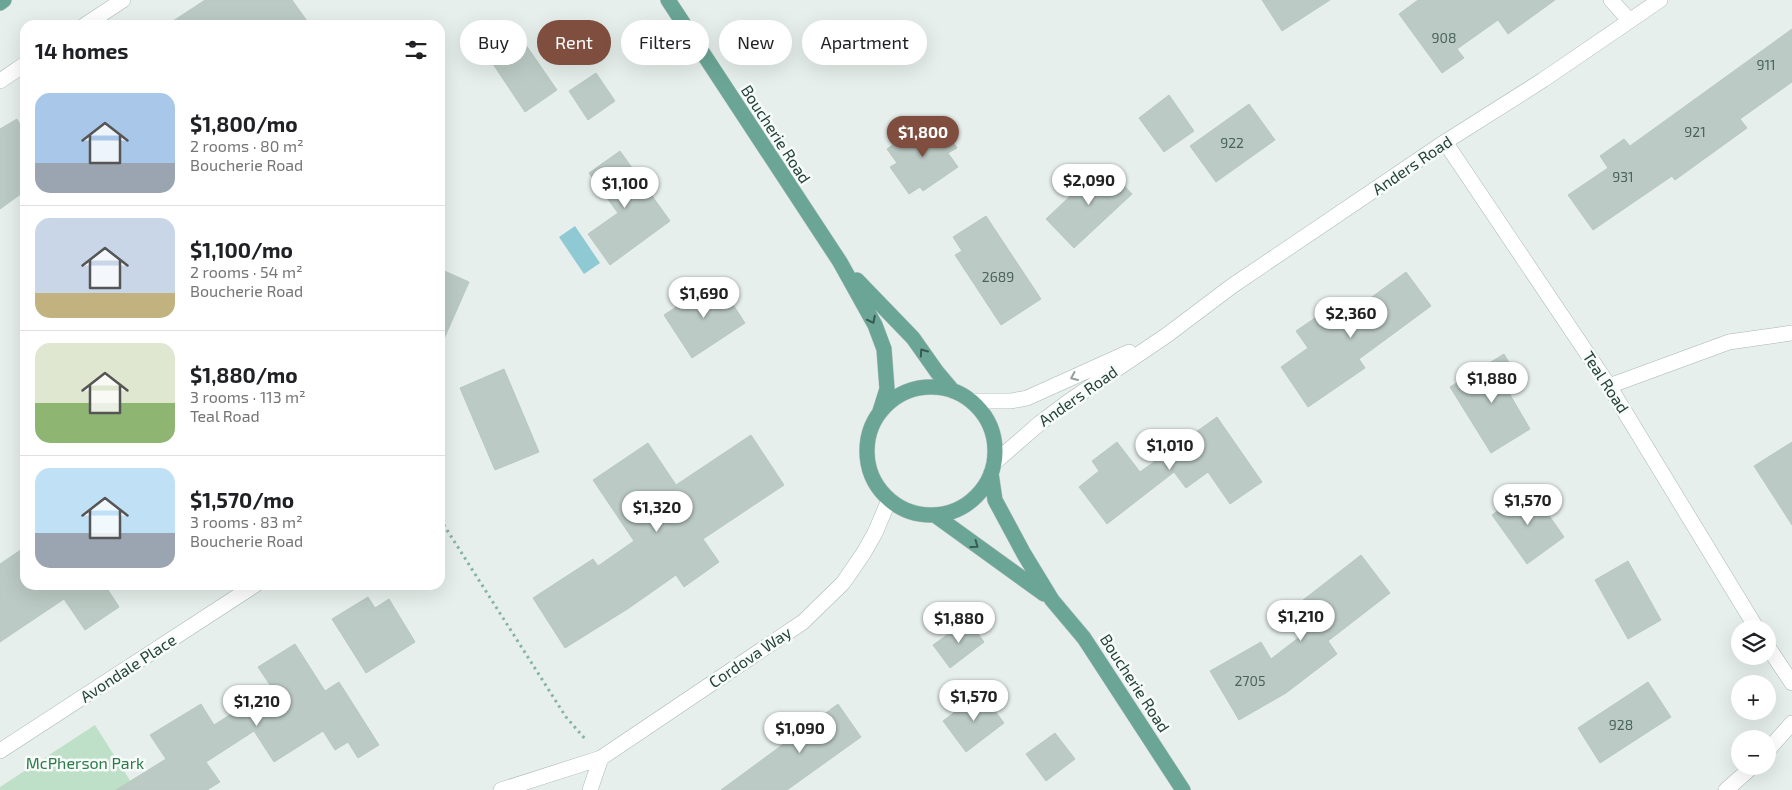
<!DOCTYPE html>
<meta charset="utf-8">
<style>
:root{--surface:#fff;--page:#f6f6f6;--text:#202124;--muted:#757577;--line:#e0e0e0;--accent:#7f4e3f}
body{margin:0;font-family:"Exo 2",sans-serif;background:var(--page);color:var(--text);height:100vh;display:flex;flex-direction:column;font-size:19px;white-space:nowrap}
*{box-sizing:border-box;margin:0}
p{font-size:16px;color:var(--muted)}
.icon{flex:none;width:28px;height:28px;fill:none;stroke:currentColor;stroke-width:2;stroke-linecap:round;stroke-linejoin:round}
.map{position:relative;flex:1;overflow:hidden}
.sheet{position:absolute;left:20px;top:20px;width:425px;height:570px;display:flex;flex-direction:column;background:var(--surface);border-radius:15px;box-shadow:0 5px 20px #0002}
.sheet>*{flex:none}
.banner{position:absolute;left:460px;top:20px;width:475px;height:45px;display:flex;gap:10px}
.controls{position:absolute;left:1731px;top:620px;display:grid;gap:10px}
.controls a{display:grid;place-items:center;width:45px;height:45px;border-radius:50%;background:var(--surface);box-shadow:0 5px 20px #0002;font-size:25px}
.price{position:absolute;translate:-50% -42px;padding:0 11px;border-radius:18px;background:#fff;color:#222;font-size:16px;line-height:32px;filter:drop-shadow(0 1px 2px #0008)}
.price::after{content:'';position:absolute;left:50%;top:30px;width:15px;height:11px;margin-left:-8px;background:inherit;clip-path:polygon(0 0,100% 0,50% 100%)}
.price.selected{background:var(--accent);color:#fff}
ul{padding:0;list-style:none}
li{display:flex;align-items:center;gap:15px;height:125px;padding:0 15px}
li+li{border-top:1px solid var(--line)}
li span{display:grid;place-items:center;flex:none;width:140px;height:100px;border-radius:15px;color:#555}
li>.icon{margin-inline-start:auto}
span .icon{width:60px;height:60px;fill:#fffc;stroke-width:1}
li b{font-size:21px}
h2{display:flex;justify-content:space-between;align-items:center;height:60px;padding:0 15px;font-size:21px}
.pill{padding:0 18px;border-radius:22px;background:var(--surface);box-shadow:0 5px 20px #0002;font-size:18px;line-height:45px}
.pill.selected{background:var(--accent);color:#fff}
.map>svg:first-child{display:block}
.green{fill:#bfe0c8}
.water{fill:#8ec9d4}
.building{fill:#bbcac4;stroke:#b8c9c2}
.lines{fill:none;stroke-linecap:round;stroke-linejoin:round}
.minor-casing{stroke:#a8b8b2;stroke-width:16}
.major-casing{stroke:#c2cac8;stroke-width:16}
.path{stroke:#86b3a5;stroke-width:3;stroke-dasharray:2.5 4;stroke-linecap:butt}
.minor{stroke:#fff;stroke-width:15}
.major{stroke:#6aa596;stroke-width:15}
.oneway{stroke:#365b51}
.oneway2{stroke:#92a09c}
.labels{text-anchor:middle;stroke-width:5;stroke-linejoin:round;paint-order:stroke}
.number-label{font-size:14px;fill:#4a645c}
.street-label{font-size:16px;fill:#24423a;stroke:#f7fbf9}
.park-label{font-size:16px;fill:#2d7a4b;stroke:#f7fbf9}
</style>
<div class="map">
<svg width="1792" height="790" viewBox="0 0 1792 790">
<rect width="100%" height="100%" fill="#e6efeb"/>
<path class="green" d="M 95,725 L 136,790 L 0,790 L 0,787 Z"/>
<path class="water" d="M 575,226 L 600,263 L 584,274 L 559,237 Z"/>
<path class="building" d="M 205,0 L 292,0 L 310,25 L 167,25 Z
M 1262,0 L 1330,0 L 1282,31 Z
M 1418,0 L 1555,0 L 1508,34 L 1498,20 L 1457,49 L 1464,58 L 1442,73 L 1399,14 Z
M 510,22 L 557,90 L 525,112 L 479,43 Z
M 1792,29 L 1792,82 L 1740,119 L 1747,128 L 1675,180 L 1672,176 L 1593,230 L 1568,195 L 1608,168 L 1600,156 L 1624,139 L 1630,146 Z
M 596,73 L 615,101 L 588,120 L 569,91 Z
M 1169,95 L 1194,131 L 1164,152 L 1139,118 Z
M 1249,104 L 1275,140 L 1216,182 L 1190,146 Z
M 17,119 L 25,133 L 25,191 L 0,209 L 0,129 Z
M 925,122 L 932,131 L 942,125 L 957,148 L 948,153 L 958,167 L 923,191 L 920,187 L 909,194 L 890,167 L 897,163 L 887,149 Z
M 620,151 L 670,221 L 610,265 L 588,234 L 618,213 L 589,173 Z
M 1104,164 L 1132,194 L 1074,248 L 1046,219 Z
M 986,216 L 1041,299 L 1001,325 L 955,255 L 962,251 L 953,237 Z
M 440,269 L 469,282 L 440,348 Z
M 1406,272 L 1431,306 L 1359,359 L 1365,368 L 1308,407 L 1281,367 L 1308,348 L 1296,331 L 1325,311 L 1335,324 Z
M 717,280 L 745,323 L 692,358 L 664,315 Z
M 1504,354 L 1518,378 L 1505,386 L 1530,429 L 1491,453 L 1450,387 Z
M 504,369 L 539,452 L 495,470 L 460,388 Z
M 1217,417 L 1262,482 L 1230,504 L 1208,472 L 1186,488 L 1174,472 L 1107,524 L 1079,487 L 1099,471 L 1092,461 L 1117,442 L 1140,472 Z
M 751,435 L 784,485 L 703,539 L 719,562 L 684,587 L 676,575 L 629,608 L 565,648 L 533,598 L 593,559 L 598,566 L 634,541 L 593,480 L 648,443 L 676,485 Z
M 1792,442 L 1792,525 L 1754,466 Z
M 1530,488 L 1564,537 L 1527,564 L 1492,515 Z
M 25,547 L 25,585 L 105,585 L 119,607 L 85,630 L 64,599 L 0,642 L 0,564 Z
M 1361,555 L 1390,593 L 1328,641 L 1337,654 L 1286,693 L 1239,720 L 1210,671 L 1261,642 L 1271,659 L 1315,625 L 1298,604 Z
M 1628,561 L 1661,620 L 1628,639 L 1595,580 Z
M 368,597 L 375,608 L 389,599 L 415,642 L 366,673 L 332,619 Z
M 968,620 L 984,642 L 950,668 L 933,645 Z
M 295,644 L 325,691 L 339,682 L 379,745 L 358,758 L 348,742 L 335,750 L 323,731 L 274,762 L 254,731 L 206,762 L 220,782 L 207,790 L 116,790 L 166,759 L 150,735 L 201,704 L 214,725 L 272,688 L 258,667 Z
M 1648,682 L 1671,717 L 1600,763 L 1578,728 Z
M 981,692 L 1004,723 L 966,752 L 943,721 Z
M 838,704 L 861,737 L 787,790 L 721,790 Z
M 1055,733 L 1075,759 L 1046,781 L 1026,754 Z"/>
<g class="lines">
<defs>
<path id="minor" d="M 1611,0 L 1629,20
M 85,25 L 123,0
M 0,81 L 25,64
M 1445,142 L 1609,386 L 1757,629
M 1609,386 L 1729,342 L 1792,333
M 971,401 L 1011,401 L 1027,398 L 1129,352
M 994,463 L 1040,423 L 1068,402 L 1167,335 L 1232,286 L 1445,142 L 1543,80 L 1660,0
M 1768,647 L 1792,683
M 1768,750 L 1792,723
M 0,751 L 255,585
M 501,790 L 601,758
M 590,790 L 601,758 L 803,622 L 843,583 L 863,554 L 875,533 L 889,500
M 1726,790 L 1753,766"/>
<path id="major" d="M 668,0 L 840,262 L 875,325 L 884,349 L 887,389 L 880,411
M 0,3 L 4,0
M 857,280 L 913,338 L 937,372 L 953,391
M867 451a64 64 0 1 1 128 0a64 64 0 1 1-128 0Z
M 991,473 L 995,500 L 1024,554 L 1052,600 L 1084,638 L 1183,790
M 936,516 L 1044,594"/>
</defs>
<use href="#minor" class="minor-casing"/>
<use href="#major" class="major-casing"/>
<path class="path" d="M 440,519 L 566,717 L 586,740"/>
<use href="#minor" class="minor"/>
<use href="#major" class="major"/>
</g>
<defs><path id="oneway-chevron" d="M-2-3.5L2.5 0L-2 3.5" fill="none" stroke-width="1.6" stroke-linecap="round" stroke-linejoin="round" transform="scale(1.25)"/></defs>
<g class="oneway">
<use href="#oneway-chevron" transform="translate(872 320) rotate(63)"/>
<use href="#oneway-chevron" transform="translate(923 352) rotate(-125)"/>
<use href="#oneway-chevron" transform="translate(975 545) rotate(36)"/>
</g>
<use class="oneway2" href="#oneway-chevron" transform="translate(1074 377) rotate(156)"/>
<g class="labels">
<g class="number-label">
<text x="1444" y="43">908</text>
<text x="1766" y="70">911</text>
<text x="1695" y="137">921</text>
<text x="1232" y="148">922</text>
<text x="1623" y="182">931</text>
<text x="998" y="282">2689</text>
<text x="1250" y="686">2705</text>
<text x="1621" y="730">928</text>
</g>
<g class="street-label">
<text transform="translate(776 134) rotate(57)" y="6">Boucherie Road</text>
<text transform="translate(1412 165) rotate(-34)" y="6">Anders Road</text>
<text transform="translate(1606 382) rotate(57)" y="6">Teal Road</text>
<text transform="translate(1078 396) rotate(-35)" y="6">Anders Road</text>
<text transform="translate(750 657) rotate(-34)" y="6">Cordova Way</text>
<text transform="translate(128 668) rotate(-33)" y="6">Avondale Place</text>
<text transform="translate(1135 683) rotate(57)" y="6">Boucherie Road</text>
</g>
<g class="park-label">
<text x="85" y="769">McPherson Park</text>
</g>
</g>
</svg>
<div class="controls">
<a><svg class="icon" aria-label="layers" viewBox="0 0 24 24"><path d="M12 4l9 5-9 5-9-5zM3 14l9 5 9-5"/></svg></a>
<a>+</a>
<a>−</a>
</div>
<b class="price selected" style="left:923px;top:158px">$1,800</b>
<b class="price" style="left:1089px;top:206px">$2,090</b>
<b class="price" style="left:625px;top:209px">$1,100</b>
<b class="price" style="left:704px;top:319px">$1,690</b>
<b class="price" style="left:1351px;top:339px">$2,360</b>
<b class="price" style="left:1492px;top:404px">$1,880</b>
<b class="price" style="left:1170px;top:471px">$1,010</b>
<b class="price" style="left:1528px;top:526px">$1,570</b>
<b class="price" style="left:657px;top:533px">$1,320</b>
<b class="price" style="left:1301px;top:642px">$1,210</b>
<b class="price" style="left:959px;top:644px">$1,880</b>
<b class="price" style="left:974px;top:722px">$1,570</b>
<b class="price" style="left:257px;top:727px">$1,210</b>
<b class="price" style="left:800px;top:754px">$1,090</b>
<div class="banner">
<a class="pill">Buy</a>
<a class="pill selected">Rent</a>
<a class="pill">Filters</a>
<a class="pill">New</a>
<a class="pill">Apartment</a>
</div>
<section class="sheet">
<h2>14 homes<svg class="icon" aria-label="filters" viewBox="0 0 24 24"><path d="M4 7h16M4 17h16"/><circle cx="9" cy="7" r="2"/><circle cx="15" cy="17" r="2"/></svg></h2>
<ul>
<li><span style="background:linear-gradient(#a9c7e8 70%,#9aa5b1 0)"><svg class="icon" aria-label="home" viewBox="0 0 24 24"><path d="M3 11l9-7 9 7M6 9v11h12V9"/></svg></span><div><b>$1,800/mo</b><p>2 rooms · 80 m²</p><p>Boucherie Road</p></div></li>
<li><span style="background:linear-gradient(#c9d6e8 75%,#c2b280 0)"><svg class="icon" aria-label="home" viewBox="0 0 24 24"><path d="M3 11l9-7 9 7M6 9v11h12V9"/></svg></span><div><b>$1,100/mo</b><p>2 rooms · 54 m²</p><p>Boucherie Road</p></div></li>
<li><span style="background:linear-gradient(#dfe7d0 60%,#8fb573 0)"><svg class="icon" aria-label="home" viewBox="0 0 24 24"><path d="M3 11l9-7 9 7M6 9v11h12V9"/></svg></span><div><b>$1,880/mo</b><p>3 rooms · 113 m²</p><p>Teal Road</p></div></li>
<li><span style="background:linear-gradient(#bfe0f5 65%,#9aa5b1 0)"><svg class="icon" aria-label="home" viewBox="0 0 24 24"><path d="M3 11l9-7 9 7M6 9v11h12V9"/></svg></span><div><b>$1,570/mo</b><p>3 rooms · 83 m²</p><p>Boucherie Road</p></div></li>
</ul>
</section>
</div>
